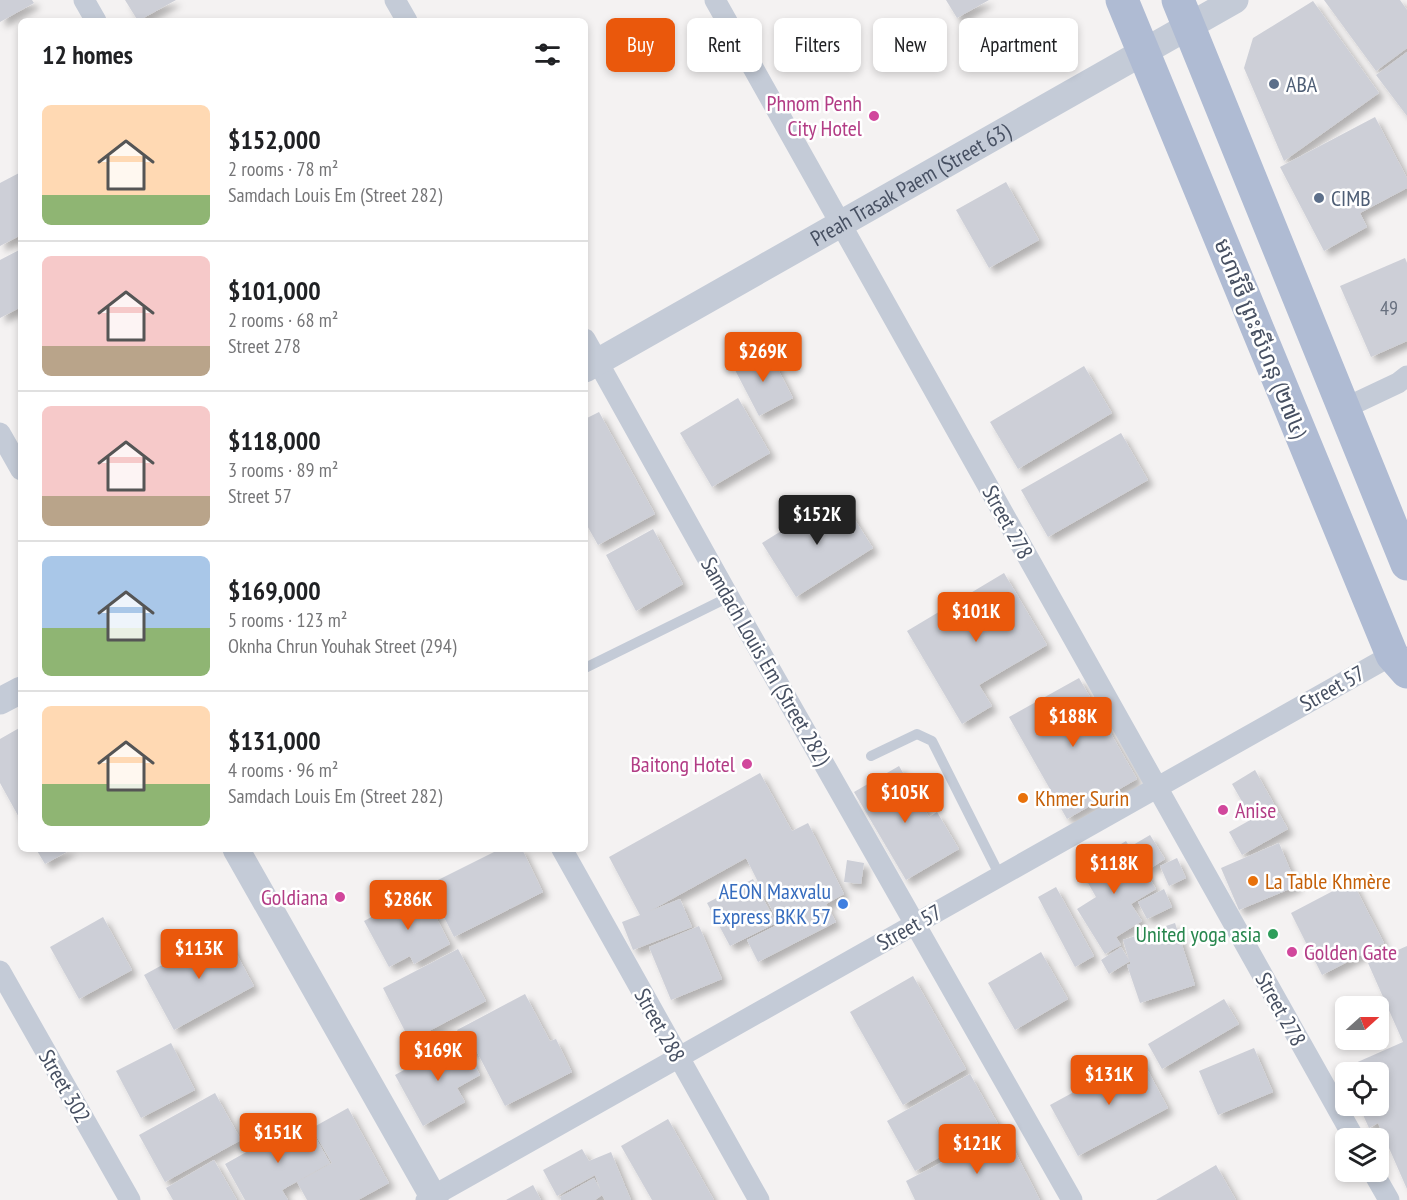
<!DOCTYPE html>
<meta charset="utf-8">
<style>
:root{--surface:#fff;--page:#f2f2f2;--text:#202124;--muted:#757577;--line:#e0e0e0;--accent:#ea580c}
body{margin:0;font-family:"PT Sans Narrow","Noto Sans Khmer",sans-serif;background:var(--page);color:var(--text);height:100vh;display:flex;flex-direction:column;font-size:22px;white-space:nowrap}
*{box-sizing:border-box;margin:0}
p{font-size:20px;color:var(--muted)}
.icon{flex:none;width:33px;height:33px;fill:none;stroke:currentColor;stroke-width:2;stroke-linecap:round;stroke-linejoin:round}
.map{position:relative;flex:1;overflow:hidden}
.drawer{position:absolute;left:18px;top:18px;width:570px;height:834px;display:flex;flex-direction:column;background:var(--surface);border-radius:9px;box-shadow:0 3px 9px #0003}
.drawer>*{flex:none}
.banner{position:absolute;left:606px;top:18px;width:570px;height:54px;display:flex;gap:12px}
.needle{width:39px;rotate:69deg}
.tools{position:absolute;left:1335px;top:996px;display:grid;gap:12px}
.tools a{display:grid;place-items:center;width:54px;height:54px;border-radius:9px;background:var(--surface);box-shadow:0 3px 9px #0003;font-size:30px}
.price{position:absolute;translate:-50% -51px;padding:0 14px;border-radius:6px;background:var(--accent);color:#fff;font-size:20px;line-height:39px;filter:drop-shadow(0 2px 3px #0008)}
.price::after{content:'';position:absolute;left:50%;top:36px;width:18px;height:14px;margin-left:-9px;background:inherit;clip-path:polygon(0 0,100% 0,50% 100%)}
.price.current{background:#222;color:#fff}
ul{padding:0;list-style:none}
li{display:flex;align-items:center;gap:18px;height:150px;padding:0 24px}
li+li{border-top:2px solid var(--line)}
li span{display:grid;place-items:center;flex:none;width:168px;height:120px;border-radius:9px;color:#555}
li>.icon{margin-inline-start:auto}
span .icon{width:72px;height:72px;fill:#fffc;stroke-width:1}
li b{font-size:26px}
h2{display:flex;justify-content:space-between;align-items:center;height:72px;padding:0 24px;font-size:26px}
.pill{padding:0 21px;border-radius:9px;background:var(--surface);box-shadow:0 3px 9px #0003;font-size:21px;line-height:54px}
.pill.current{background:var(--accent);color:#fff}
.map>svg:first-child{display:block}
.building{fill:#cdcfd7;filter:url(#shadow)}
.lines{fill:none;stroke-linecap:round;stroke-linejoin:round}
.service{stroke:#c4cbd7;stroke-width:10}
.minor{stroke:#c4cbd7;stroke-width:21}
.tertiary{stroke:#c4cbd7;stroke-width:27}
.primary{stroke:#afbbd3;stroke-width:33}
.service-dot{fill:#5c6f8a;stroke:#fff;stroke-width:2}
.hotel-dot{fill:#d1479c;stroke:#fff;stroke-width:2}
.food-dot{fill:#e8710a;stroke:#fff;stroke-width:2}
.shop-dot{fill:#3f7fe0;stroke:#fff;stroke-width:2}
.leisure-dot{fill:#2e9e5b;stroke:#fff;stroke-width:2}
.labels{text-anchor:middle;stroke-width:5;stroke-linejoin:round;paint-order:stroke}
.number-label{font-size:20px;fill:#68707f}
.service-label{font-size:22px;fill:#4e5e75;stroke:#fff;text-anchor:start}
.hotel-label{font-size:22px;fill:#b23c85;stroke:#fff;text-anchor:end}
.street-label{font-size:22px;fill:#475062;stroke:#fff}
.food-label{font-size:22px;fill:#c56008;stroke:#fff;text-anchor:start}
.shop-label{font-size:22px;fill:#366cbe;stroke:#fff;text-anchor:end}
.leisure-label{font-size:22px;fill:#27864d;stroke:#fff;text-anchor:end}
</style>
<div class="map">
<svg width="1407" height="1200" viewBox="0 0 1407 1200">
<defs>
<filter id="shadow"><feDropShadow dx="5.5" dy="5.5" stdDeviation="3" flood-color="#0004"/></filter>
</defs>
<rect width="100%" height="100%" fill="#f4f2f2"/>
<path class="building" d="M 0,0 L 32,0 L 34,3 L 0,22 Z
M 125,0 L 176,0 L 138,21 Z
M 946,0 L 989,0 L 957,18 Z
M 1324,0 L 1400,0 L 1407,10 L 1407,48 L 1376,71 Z
M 1313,1 L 1379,93 L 1284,161 L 1244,68 L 1253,38 Z
M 1407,52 L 1407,116 L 1376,75 Z
M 1375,117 L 1407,178 L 1407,188 L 1360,213 L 1367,227 L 1324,251 L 1280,167 Z
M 21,172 L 21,235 L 0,246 L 0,183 Z
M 1006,182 L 1039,240 L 989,268 L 956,210 Z
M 21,249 L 21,307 L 0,318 L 0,260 Z
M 1405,258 L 1407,263 L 1407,341 L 1371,357 L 1340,286 Z
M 768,350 L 793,398 L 759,416 L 734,368 Z
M 1084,366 L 1112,413 L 1018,469 L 990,422 Z
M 738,398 L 770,453 L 712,487 L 680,433 Z
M 599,412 L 655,514 L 598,545 L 585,522 L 585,419 Z
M 1121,433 L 1148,480 L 1048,537 L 1021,490 Z
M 839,495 L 873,548 L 796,597 L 762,543 Z
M 653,529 L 683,584 L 636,611 L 606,555 Z
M 1004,573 L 1047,645 L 979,685 L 992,706 L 962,724 L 907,631 Z
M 1079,678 L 1137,779 L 1067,819 L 1009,717 Z
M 21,727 L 21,821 L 0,783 L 0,739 Z
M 899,766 L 929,817 L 937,812 L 959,849 L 906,880 L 854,792 Z
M 1255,770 L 1288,829 L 1242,855 L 1229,832 L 1252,819 L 1232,784 Z
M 760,773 L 792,831 L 808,823 L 844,894 L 826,904 L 836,922 L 758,962 L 747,940 L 779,924 L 746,858 L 650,911 L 680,899 L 692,927 L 633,950 L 622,922 L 640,915 L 609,857 Z
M 1150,835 L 1165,859 L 1148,870 L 1133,845 Z
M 1126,841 L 1156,889 L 1131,904 L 1142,921 L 1116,937 L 1121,945 L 1105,954 L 1077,909 L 1096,897 L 1080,869 Z
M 1279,843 L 1297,886 L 1239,910 L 1221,868 Z
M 36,849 L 72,849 L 45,864 Z
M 500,849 L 522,849 L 543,892 L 454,937 L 428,885 Z
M 1177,858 L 1186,878 L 1169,886 L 1160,866 Z
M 847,860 L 864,863 L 861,884 L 844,882 Z
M 753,879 L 776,923 L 730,946 L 707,903 Z
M 1352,881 L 1384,943 L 1322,975 L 1291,913 Z
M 1056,887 L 1094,956 L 1075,967 L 1038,897 Z
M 1164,889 L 1172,907 L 1147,919 L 1138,902 Z
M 422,890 L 450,944 L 414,964 L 410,956 L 389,967 L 364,921 Z
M 103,917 L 132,970 L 79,999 L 50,947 Z
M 1175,923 L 1195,985 L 1140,1003 L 1127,965 L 1130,964 L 1130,961 L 1109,974 L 1101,960 L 1121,947 L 1129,960 L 1123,940 Z
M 699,926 L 722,979 L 671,1000 L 649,947 Z
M 224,931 L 254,986 L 174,1030 L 144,975 Z
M 1407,946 L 1407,1189 L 1378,1123 L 1369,1128 L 1359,1106 L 1378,1106 L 1378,1072 L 1346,1072 L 1346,1095 L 1335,1072 L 1403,1042 L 1368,963 Z
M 458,949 L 486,1001 L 410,1041 L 383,988 Z
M 1041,952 L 1068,999 L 1015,1030 L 988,983 Z
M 913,976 L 966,1069 L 903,1105 L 850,1012 Z
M 525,994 L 550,1041 L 556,1039 L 572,1072 L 505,1106 L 476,1050 L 469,1053 L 457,1030 Z
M 1224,999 L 1239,1024 L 1162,1069 L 1148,1044 Z
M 460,1039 L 480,1075 L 457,1088 L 465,1102 L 423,1126 L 395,1075 Z
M 171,1043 L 195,1090 L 141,1118 L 116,1071 Z
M 1254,1048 L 1273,1092 L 1218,1115 L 1199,1071 Z
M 1140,1056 L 1168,1108 L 1078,1156 L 1050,1105 Z
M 970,1074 L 998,1124 L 915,1171 L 887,1121 Z
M 215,1093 L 241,1140 L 165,1182 L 139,1135 Z
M 348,1108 L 389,1183 L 358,1200 L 307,1200 L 297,1182 L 332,1163 L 312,1128 Z
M 305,1119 L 330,1163 L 282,1190 L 288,1200 L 245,1200 L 225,1164 Z
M 668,1119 L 714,1200 L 652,1200 L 621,1146 Z
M 1004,1130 L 1040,1200 L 915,1200 L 906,1181 Z
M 582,1149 L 589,1161 L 611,1152 L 631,1200 L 605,1200 L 602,1195 L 595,1200 L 561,1200 L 560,1197 L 594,1178 L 601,1191 L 595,1175 L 557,1196 L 543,1170 Z
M 214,1160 L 237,1200 L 173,1200 L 166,1188 Z
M 1216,1165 L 1236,1200 L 1156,1200 Z
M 533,1185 L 541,1200 L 506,1200 Z"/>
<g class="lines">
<path class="service" d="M 585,668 L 729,597
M 871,756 L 917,734 L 932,741 L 1000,876"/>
<path class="minor" d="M 84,0 L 96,21
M 395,0 L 407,21
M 715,0 L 1354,1138
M 585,339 L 729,597 L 1072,1200
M 1345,408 L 1398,383 L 1407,376
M 0,433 L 21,470
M 562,849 L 759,1200
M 0,971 L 130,1200
M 1373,1172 L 1389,1200
M 426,1200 L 1392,655"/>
<g class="tertiary">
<path id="s1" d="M 585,369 L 1235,0"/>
<path d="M 0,701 L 21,690"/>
<path d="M 236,849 L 435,1200"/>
</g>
<path class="primary" d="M 1122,0 L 1392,655 L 1407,672
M 1178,0 L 1407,564"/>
</g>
<g class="service-dot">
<circle cx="1274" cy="84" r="6"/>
<circle cx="1319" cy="198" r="6"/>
</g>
<g class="hotel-dot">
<circle cx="874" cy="116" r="6"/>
<circle cx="747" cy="764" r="6"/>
<circle cx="1223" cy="810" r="6"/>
<circle cx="340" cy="897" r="6"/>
<circle cx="1292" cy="952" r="6"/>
</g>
<g class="food-dot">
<circle cx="1023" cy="798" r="6"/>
<circle cx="1253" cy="881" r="6"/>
</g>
<circle class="shop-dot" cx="843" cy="904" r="6"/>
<circle class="leisure-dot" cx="1273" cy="934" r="6"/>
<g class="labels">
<g class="number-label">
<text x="1389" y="315">49</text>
</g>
<g class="service-label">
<text x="1286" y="92">ABA</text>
<text x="1331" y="206">CIMB</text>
</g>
<g class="hotel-label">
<text x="862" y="111">Phnom Penh<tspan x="862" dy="25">City Hotel</tspan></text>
<text x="735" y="772">Baitong Hotel</text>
<text x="1235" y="818" text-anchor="start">Anise</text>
<text x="328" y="905">Goldiana</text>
<text x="1304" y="960" text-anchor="start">Golden Gate</text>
</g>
<g class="street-label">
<text dy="8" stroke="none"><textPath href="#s1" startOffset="374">Preah Trasak Paem (Street 63)</textPath></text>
<text transform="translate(1261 338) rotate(68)" y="8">មហាវិថី ព្រះសីហនុ (២៧៤)</text>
<text transform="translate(1008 522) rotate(61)" y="8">Street 278</text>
<text transform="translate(766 661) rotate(60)" y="8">Samdach Louis Em (Street 282)</text>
<text transform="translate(1332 688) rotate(-29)" y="8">Street 57</text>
<text transform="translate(909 927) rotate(-29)" y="8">Street 57</text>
<text transform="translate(1281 1009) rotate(61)" y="8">Street 278</text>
<text transform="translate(660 1025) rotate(61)" y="8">Street 288</text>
<text transform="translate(65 1086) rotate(60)" y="8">Street 302</text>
</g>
<g class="food-label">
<text x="1035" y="806">Khmer Surin</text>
<text x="1265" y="889">La Table Khmère</text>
</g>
<g class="shop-label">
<text x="831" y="899">AEON Maxvalu<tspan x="831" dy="25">Express BKK 57</tspan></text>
</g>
<g class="leisure-label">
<text x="1261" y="942">United yoga asia</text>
</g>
</g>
</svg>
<div class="tools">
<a><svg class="needle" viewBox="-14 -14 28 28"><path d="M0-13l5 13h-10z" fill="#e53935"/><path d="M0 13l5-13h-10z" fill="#757577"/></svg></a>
<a><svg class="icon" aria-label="locate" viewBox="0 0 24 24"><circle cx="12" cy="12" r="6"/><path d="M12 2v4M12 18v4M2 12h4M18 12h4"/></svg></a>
<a><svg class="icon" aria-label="layers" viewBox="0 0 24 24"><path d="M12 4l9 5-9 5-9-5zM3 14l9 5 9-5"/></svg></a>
</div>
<b class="price" style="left:763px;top:383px">$269K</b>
<b class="price current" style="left:817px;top:546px">$152K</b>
<b class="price" style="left:976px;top:643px">$101K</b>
<b class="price" style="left:1073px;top:748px">$188K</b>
<b class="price" style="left:905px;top:824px">$105K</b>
<b class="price" style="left:1114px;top:895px">$118K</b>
<b class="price" style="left:408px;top:931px">$286K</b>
<b class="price" style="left:199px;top:980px">$113K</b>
<b class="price" style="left:438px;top:1082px">$169K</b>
<b class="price" style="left:1109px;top:1106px">$131K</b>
<b class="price" style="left:278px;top:1164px">$151K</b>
<b class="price" style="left:977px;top:1175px">$121K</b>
<div class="banner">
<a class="pill current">Buy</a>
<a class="pill">Rent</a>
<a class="pill">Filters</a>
<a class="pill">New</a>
<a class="pill">Apartment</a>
</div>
<section class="drawer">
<h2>12 homes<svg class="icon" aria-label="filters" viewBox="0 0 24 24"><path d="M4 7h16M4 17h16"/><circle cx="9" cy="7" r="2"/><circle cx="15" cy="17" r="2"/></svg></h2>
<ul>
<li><span style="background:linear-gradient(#ffd9b3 75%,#8fb573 0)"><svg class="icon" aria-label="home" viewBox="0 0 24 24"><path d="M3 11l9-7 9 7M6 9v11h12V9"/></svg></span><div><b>$152,000</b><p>2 rooms · 78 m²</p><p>Samdach Louis Em (Street 282)</p></div></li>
<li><span style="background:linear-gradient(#f6c9c9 75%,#b9a48a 0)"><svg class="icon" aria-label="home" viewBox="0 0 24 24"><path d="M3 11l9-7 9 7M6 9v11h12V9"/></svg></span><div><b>$101,000</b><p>2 rooms · 68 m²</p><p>Street 278</p></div></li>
<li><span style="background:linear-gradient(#f6c9c9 75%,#b9a48a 0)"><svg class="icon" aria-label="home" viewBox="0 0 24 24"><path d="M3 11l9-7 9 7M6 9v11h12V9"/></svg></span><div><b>$118,000</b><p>3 rooms · 89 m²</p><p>Street 57</p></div></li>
<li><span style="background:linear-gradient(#a9c7e8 60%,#8fb573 0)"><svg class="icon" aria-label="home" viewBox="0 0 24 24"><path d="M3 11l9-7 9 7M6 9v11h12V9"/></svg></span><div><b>$169,000</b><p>5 rooms · 123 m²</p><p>Oknha Chrun Youhak Street (294)</p></div></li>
<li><span style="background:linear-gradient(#ffd9b3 65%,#8fb573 0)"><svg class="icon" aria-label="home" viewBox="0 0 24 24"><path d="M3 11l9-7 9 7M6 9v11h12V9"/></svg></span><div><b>$131,000</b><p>4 rooms · 96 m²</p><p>Samdach Louis Em (Street 282)</p></div></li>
</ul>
</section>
</div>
